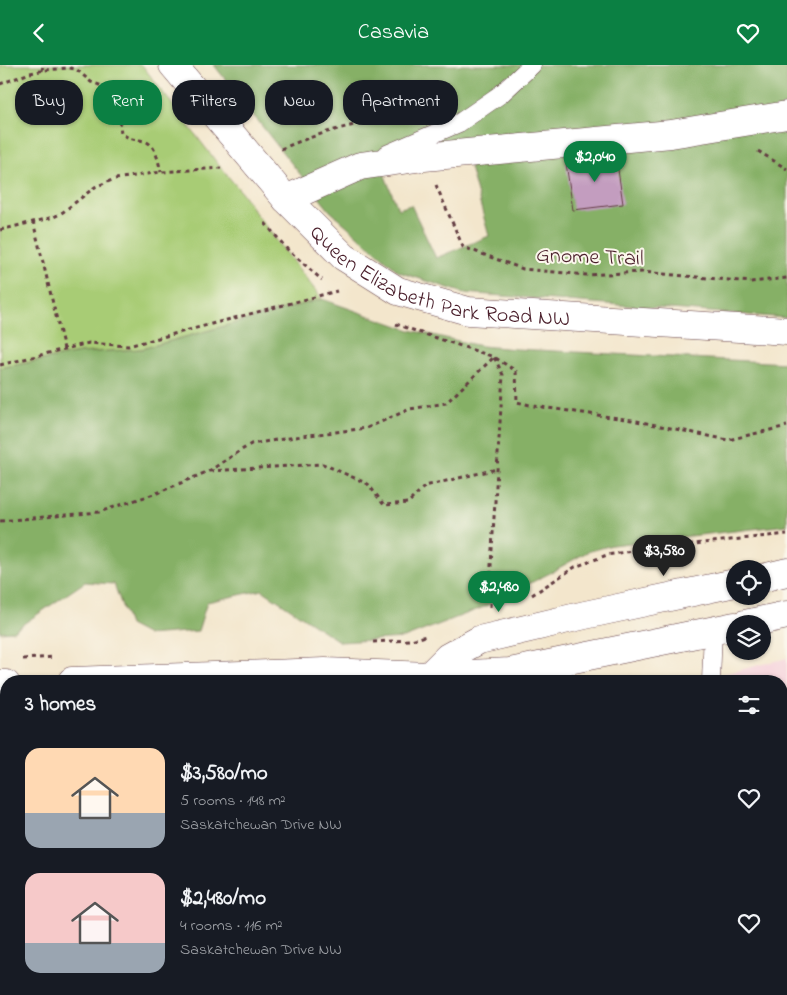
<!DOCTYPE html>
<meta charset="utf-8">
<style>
:root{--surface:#171b24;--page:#242831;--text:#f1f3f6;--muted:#9ea1a6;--accent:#0b8043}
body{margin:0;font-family:"Indie Flower",sans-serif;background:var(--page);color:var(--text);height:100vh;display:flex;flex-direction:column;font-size:19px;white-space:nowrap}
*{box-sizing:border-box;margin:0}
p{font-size:16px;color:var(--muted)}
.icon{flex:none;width:28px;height:28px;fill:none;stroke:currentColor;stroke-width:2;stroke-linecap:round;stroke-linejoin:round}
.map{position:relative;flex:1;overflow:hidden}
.details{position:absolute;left:0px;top:610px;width:788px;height:320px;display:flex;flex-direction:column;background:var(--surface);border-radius:20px 20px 0 0;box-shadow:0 1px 4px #0004}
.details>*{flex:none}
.top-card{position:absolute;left:15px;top:15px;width:500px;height:45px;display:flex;gap:10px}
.buttons{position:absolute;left:726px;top:495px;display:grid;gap:10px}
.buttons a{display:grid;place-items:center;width:45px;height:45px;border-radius:50%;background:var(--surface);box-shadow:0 1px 4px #0004;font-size:25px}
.price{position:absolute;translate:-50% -42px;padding:0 11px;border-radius:18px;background:var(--accent);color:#fff;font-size:16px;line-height:32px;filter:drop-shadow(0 1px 2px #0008)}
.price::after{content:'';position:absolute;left:50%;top:30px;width:15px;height:11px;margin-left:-8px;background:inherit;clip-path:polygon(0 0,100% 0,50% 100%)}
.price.active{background:#222;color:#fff}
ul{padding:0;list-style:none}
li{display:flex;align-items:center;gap:15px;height:125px;padding:0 25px}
li span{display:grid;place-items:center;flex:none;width:140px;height:100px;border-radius:15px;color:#555}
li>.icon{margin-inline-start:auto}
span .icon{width:60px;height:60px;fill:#fffc;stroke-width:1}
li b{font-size:21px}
h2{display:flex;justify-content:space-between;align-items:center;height:60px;padding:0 25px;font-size:21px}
.pill{padding:0 18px;border-radius:20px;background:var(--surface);box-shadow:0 1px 4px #0004;font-size:18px;line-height:45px}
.pill.active{background:var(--accent);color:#fff}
header{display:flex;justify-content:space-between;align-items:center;height:65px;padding:0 25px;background:var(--accent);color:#fff;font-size:22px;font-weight:600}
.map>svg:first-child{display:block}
.built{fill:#f5cfda}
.green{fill:#a8cc75;stroke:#797650}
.forest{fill:#86b066;stroke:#686848;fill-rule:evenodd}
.building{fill:#c39dbf}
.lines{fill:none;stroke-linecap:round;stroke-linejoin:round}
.service-casing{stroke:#633d43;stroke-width:19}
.minor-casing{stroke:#633d43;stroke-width:29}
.tertiary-casing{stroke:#633d43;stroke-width:29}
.secondary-casing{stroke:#633d43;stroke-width:29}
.path{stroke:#633d43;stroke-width:3;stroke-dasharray:4 4;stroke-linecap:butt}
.service{stroke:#fff;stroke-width:18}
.minor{stroke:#fff;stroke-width:28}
.tertiary{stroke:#fff;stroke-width:28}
.secondary{stroke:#fff;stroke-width:28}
.labels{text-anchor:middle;stroke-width:4;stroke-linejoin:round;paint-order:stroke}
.street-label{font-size:22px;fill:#4a1f2b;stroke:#fbf7ec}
</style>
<header><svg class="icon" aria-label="back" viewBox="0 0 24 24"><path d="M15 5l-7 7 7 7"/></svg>Casavia<svg class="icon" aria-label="heart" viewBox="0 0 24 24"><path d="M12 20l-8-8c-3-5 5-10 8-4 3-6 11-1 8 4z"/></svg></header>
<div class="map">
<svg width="787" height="930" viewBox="0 0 787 930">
<rect width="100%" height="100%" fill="#fbf7ec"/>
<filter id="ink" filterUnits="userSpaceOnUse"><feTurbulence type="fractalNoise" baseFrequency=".02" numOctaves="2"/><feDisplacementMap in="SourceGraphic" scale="10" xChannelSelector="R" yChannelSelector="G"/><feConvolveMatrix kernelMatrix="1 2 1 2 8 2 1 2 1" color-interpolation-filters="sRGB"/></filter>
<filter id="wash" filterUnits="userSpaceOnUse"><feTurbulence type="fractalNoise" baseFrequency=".0096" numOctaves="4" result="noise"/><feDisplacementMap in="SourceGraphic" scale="20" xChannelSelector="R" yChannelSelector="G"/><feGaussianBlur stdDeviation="1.12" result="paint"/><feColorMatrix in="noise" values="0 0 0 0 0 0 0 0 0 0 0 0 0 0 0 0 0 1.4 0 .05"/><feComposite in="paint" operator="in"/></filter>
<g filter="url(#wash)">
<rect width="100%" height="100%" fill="#f3e6cc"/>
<path class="built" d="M 787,593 L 787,779 L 781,778 L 781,616 L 720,616 L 720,610 Z"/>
<path class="green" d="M 0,0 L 142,0 L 221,103 L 243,129 L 254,146 L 322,234 L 142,284 L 80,288 L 0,303 Z"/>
<path class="forest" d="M 214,0 L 787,0 L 787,253 L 464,228 L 399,207 L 330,146 L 283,88 ZM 466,88 L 489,171 L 436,193 L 411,140 L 398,144 L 380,98 Z
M 322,234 L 410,265 L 481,281 L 517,284 L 787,298 L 787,460 L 612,480 L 587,487 L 550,508 L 484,542 L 404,573 L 340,577 L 262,525 L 207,537 L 198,566 L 148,570 L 129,560 L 114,519 L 85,517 L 13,566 L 0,567 L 0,303 L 80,288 L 142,284 Z"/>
<g id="blocks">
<path class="building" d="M 616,91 L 623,139 L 573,145 L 566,98 Z"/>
</g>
</g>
<g filter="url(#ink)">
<use href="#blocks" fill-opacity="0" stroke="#633d43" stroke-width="1"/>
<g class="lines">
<defs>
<path id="service" d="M 387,89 L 459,58 L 501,29 L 532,0
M 711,616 L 713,565
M 141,930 L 141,924
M 695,930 L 695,924"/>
<path id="minor" d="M 286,134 L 360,101 L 424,92 L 671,69 L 787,50"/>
<path id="tertiary" d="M 430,930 L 430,924"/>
<g id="secondary">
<path id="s1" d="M 173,0 L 286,134 L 344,192 L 398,226 L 468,246 L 787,266"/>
<path d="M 762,513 L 787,507"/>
<path d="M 745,559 L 787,550"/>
<path d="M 72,616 L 325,607 L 429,611 L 510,607 L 735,561"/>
<path d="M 426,616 L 429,611 L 448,592 L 479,575 L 585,550 L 735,518"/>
<path d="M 0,619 L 6,619"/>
<path d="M 384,930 L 384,924"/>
</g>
</defs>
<use href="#service" class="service-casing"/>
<use href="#minor" class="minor-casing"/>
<use href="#tertiary" class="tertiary-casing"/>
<use href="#secondary" class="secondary-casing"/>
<path class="path" d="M 42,6 L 43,0
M 0,19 L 30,8 L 45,5 L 69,3 L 76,4 L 91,17 L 108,23 L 113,28 L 117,38 L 121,68 C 130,75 134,74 144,76 C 156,79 158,96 161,107
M 281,84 C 322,66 364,56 408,51
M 758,86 L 787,104
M 436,120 L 463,182 L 523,204 L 587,210 L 642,207 L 751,217 L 787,213
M 33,156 L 64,284
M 265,158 L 287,184 L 322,215
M 0,165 L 54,152 L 63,147 L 95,122 L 115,114 L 161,107 L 221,103
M 396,259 L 421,268 L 494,292 L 503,310 L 491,500 L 490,543
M 0,300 L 89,278 L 128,281 L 337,226
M 210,406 L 323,399 L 368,419 L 384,440 L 408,438 L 425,421 L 497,404
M 0,456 L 99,447 L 157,428 L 209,406 L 251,379 L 302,371 L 367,363 L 410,344 L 446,338 L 494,292 L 516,306 L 517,337 L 534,341 L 632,355 L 728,375 L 787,361
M 532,530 L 575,502 L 607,490 L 638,485 L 787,469
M 373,577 L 411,575 L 426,571
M 23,594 L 54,592"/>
<use href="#service" class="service"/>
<use href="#minor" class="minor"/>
<use href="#tertiary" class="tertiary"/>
<use href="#secondary" class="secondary"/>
</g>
</g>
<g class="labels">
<g class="street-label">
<text transform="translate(590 190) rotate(2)" y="8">Gnome Trail</text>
<text dy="8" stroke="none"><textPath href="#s1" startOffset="356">Queen Elizabeth Park Road NW</textPath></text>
</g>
</g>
</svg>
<div class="buttons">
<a><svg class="icon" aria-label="locate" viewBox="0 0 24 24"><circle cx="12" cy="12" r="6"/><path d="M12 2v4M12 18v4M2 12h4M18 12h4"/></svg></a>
<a><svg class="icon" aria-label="layers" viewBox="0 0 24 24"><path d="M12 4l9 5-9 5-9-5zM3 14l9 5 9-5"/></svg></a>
</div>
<b class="price" style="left:595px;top:118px">$2,040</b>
<b class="price active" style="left:664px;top:512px">$3,580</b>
<b class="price" style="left:499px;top:548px">$2,480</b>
<div class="top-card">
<a class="pill">Buy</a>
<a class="pill active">Rent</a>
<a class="pill">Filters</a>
<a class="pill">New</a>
<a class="pill">Apartment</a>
</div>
<section class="details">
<h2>3 homes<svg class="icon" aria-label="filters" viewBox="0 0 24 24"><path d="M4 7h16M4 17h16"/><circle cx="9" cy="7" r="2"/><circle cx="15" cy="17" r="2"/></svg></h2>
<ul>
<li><span style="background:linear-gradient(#ffd9b3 65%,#9aa5b1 0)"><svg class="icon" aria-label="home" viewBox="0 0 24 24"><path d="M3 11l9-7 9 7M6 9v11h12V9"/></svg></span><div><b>$3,580/mo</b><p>5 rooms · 148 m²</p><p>Saskatchewan Drive NW</p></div><svg class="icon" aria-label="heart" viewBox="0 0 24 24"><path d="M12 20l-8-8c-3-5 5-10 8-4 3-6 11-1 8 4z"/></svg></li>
<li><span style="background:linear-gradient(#f6c9c9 70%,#9aa5b1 0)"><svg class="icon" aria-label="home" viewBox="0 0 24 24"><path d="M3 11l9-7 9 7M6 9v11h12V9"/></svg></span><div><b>$2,480/mo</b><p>4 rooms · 116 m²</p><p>Saskatchewan Drive NW</p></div><svg class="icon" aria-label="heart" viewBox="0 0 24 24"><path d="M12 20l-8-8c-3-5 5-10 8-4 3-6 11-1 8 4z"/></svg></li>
</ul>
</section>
</div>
